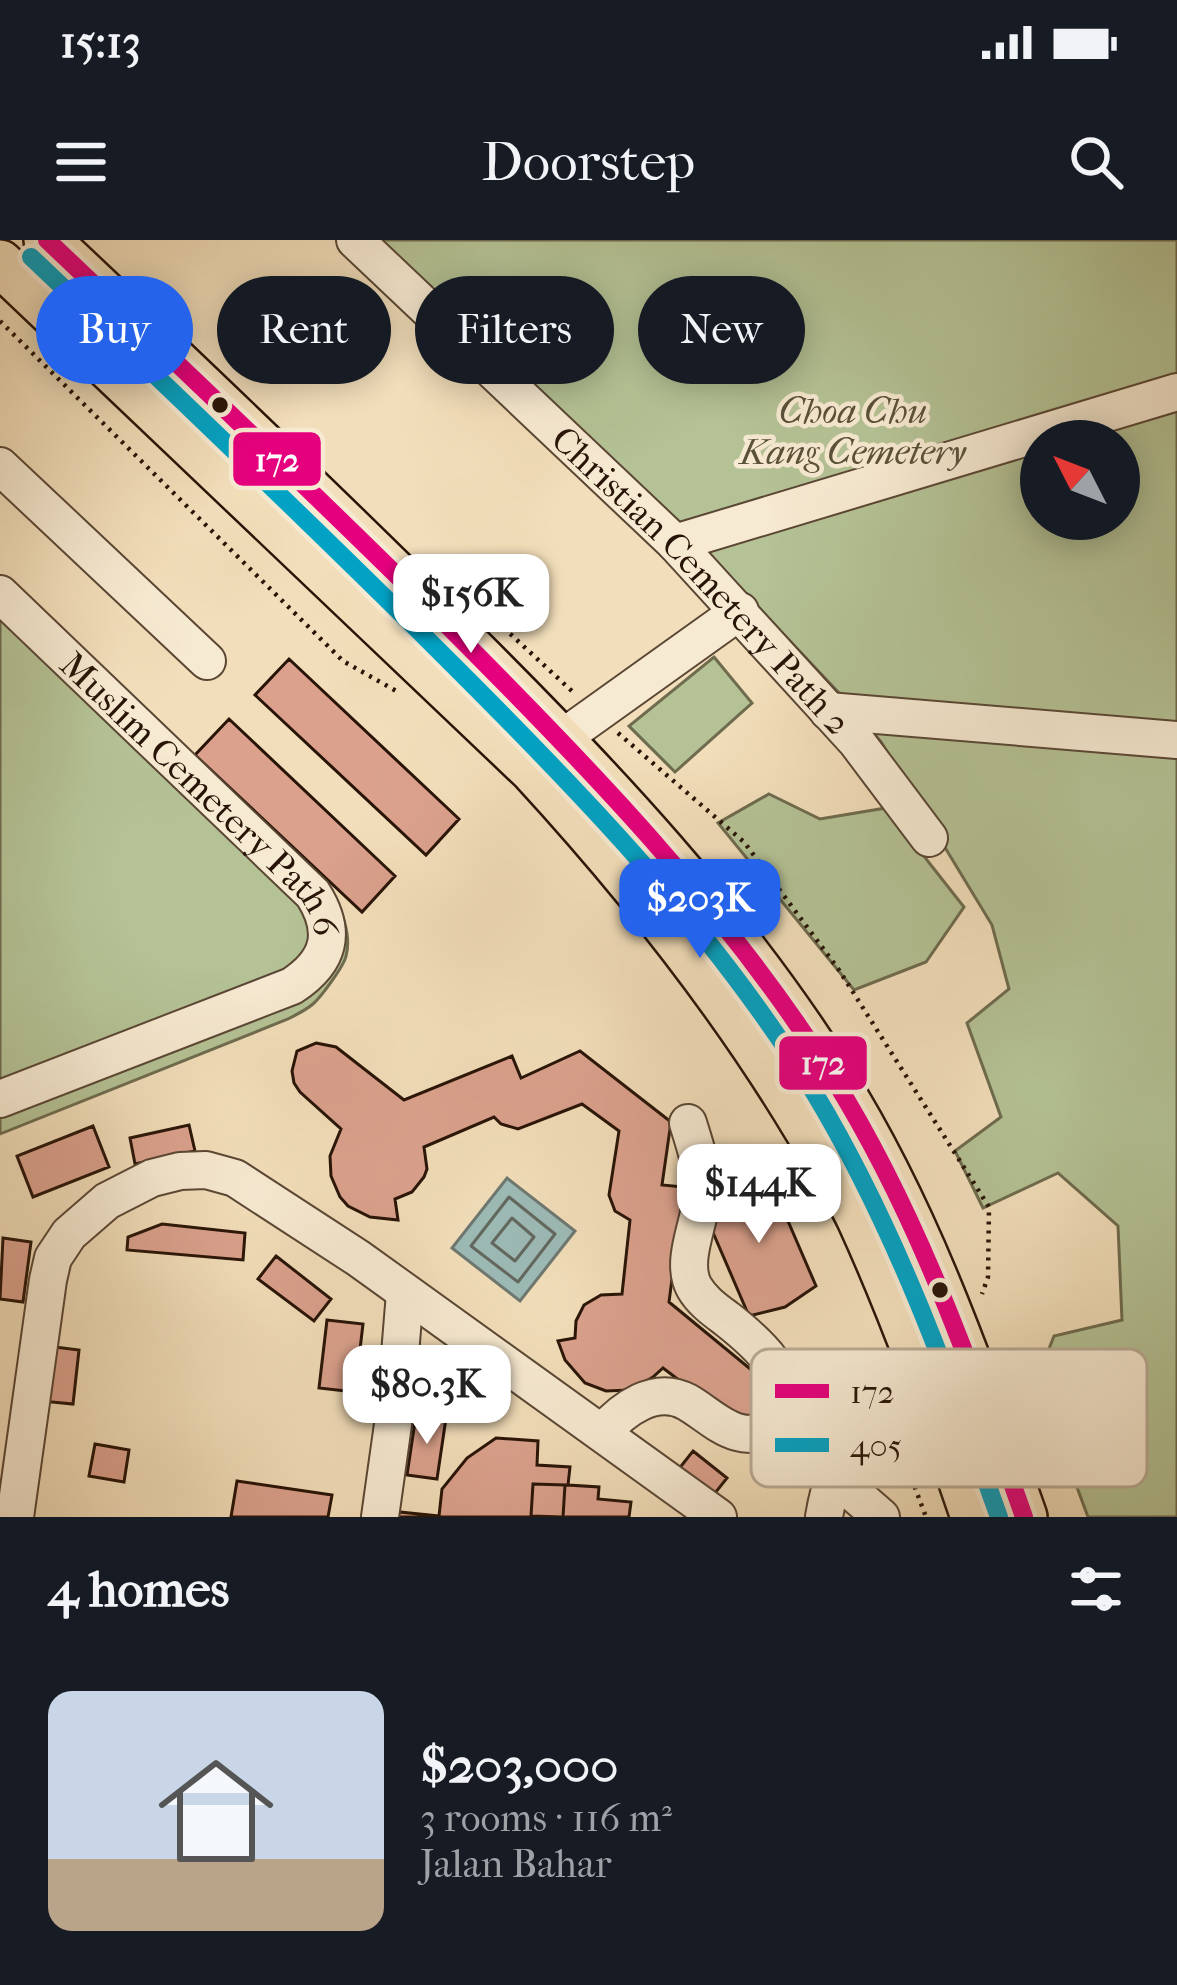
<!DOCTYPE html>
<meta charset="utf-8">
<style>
:root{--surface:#171b24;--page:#242831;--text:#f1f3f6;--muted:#9ea1a6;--accent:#2563eb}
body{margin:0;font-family:"IM FELL French Canon",serif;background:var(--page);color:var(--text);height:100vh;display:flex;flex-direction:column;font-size:45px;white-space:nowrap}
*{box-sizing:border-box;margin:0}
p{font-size:39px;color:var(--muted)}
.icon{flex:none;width:66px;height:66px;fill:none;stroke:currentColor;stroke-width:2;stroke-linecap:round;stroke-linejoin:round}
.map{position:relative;height:1277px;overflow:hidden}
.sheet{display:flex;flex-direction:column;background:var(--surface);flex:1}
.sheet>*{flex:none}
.guide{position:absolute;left:36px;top:36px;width:1107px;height:108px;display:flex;gap:24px}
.needle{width:78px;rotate:312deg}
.controls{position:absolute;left:1020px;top:180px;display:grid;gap:24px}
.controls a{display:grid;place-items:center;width:120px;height:120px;border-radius:50%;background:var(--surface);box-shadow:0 6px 30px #0003;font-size:60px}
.price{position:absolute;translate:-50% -102px;padding:0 27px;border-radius:24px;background:#fff;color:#222;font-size:39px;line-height:78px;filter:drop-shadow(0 3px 6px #0008)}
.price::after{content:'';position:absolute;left:50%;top:72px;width:36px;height:27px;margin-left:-18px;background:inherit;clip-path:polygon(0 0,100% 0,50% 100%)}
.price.active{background:var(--accent);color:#fff}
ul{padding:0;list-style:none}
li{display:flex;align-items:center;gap:36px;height:300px;padding:0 48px}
li span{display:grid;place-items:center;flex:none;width:336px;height:240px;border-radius:24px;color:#555}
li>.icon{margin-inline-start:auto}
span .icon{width:144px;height:144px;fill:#fffc;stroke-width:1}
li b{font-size:51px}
h2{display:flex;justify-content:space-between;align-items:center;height:144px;padding:0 48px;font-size:51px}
.pill{padding:0 42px;border-radius:54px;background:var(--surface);box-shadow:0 6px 30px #0003;font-size:42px;line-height:108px}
.pill.active{background:var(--accent);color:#fff}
.status{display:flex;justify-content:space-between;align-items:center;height:84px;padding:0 60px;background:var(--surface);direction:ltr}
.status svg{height:33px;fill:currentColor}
header{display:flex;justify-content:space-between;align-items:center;height:156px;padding:0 48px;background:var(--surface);font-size:54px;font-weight:600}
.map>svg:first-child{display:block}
.green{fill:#b4c295;stroke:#6e6b4e;stroke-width:3;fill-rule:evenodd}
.water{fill:#9dbbb7;stroke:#6e7871;stroke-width:3}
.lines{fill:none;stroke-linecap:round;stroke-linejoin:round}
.shore{stroke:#62685f;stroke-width:3}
.building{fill:#dba18d;stroke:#281407;stroke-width:3}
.minor-casing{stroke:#5a4634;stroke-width:40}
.major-casing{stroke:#281407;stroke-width:50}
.path{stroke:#281407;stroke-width:4.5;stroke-dasharray:3 6;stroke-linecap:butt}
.minor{stroke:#f7ead2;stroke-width:36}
.major{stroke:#f2deba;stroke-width:45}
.bus-1-casing{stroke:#f7ead2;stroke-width:27}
.bus-2-casing{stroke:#f7ead2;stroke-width:27}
.bus-1{stroke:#e5007d;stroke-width:18}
.bus-2{stroke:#02a2c4;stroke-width:18}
.bus-dot{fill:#281407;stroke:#f7ead2;stroke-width:4.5}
.labels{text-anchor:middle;stroke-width:9;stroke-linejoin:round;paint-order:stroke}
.park-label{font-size:36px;font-style:italic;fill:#595139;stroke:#f7ead2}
.street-label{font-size:36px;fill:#281407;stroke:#f7ead2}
.key{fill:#f7ead2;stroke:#b9aa95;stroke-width:3}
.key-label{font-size:33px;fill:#281407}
.line-badge{stroke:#f7ead2;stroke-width:4.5}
.badge-label{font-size:33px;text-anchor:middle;font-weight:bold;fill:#fff}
</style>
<div class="status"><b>15:13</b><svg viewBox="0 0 49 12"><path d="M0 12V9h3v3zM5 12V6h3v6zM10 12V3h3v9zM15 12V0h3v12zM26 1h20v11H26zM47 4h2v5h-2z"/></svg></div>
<header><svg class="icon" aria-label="menu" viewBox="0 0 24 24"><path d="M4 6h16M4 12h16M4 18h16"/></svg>Doorstep<svg class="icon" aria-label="search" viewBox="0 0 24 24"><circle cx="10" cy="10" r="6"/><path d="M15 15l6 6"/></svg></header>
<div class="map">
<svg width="1177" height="1277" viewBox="0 0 1177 1277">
<rect width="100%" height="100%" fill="#f2deba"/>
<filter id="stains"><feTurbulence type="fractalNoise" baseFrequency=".00167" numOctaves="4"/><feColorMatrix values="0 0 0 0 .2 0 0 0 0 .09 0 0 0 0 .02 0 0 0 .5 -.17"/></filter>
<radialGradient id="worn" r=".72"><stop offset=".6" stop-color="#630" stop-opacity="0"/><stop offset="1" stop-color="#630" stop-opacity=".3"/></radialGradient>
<path class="green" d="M 375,0 L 1177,0 L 1177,1277 L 1088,1277 L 1037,1139 L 1054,1096 L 1122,1080 L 1118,986 L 1058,933 L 983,968 L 955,911 L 1001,877 L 967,783 L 1009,749 L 992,685 L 881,502 L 839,453 L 722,329 ZM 1041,201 L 1119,201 L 1119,279 L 1041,279 Z
M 0,340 L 332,651 C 341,670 352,694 346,716 C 344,726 321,757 313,764 C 306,770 296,775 288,779 L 0,894 Z
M 714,417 L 752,463 L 675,532 L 629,486 Z
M 769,554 L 820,579 L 886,568 L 964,667 L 926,722 L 854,750 L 718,583 Z"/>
<path class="water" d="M 507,938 L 575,991 L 520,1061 L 452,1008 Z"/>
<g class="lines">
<path class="shore" d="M 509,957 L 555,994 L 518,1042 L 471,1006 Z
M 512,978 L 534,997 L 515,1021 L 492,1003 Z"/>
</g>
<path class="building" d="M 289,419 L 459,579 L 426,615 L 255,455 Z
M 229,479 L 395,636 L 362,672 L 195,515 Z
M 316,803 L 336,807 L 404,860 L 512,816 L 521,838 L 580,811 L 671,882 L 662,945 L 684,947 L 669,1062 L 754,1132 L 764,1149 L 766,1163 L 763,1169 L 750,1177 L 713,1166 L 663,1128 L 653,1137 L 630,1150 L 606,1151 L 585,1143 L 565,1120 L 558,1101 L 575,1098 L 576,1081 L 584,1065 L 601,1055 L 622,1054 L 630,980 L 615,971 L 609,955 L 619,891 L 582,864 L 518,889 L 501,884 L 494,877 L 424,907 L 427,929 L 424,937 L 412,952 L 395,959 L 398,980 L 370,977 L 348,966 L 340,957 L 331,936 L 330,916 L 341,889 L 300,852 L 294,843 L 292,831 L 297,811 Z
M 189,885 L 195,911 L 135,924 L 130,898 Z
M 93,886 L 109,927 L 33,957 L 17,916 Z
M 769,937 L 816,1046 L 785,1067 L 749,1076 L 702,967 L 732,944 Z
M 162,984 L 245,993 L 243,1020 L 127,1010 L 128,997 Z
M 3,998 L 31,1002 L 23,1062 L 0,1059 Z
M 276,1016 L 331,1059 L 314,1081 L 258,1039 Z
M 327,1080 L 363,1084 L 355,1152 L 319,1148 Z
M 47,1106 L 79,1110 L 73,1164 L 41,1161 Z
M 431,1126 L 453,1129 L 451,1146 L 429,1144 Z
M 426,1149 L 449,1152 L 447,1173 L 424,1170 Z
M 416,1175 L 446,1178 L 437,1239 L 407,1235 Z
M 496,1198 L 538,1201 L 537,1225 L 570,1227 L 568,1245 L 599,1247 L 598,1259 L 631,1262 L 629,1277 L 398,1277 L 399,1272 L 439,1276 L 442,1249 L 467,1218 Z
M 95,1204 L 129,1210 L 124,1242 L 89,1236 Z
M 693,1211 L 727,1238 L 708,1262 L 674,1235 Z
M 237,1241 L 332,1255 L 328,1277 L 231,1277 Z
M 533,1244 L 565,1245 L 563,1277 L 531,1276 Z"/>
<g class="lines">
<defs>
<g id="minor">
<path id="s1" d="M 355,0 L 675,303 L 856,501 L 929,598"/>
<path d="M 0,226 L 207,421"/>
<path d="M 675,303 L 1177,152"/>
<path id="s2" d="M 0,354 L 313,654 C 337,692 330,721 292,746 L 0,859"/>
<path d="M 828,471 L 1177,500"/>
<path d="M 561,499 L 740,371"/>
<path d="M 688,883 C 695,906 704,930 702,956 C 700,983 680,1021 694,1047 C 702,1061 715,1070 727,1079 C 760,1105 791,1133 788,1177"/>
<path d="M 602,1193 C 623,1169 655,1145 687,1162 C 703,1171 719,1187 737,1192 C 754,1197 768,1191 784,1186 L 788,1177 L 803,1184 L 846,1216"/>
<path d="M 833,1235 L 881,1277"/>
<path d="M 15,1277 L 48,1040 L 53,1018 L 69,994 L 107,961 L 152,938 L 180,931 L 206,930 L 235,938 L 358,1018 L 718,1277"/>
<path d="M 380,1277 L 396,1163 L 405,1053"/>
<path d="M 824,1277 C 837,1197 869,1195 936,1167"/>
</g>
<path id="major" d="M 47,0 C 188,133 328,266 465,403 C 599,536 732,677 833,838 C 919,975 970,1125 1024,1277
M 0,23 L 533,530 C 636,642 731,761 809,892 C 826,920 846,949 860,979 C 904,1075 940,1177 974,1277"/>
</defs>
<use href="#minor" class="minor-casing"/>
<use href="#major" class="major-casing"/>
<path class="path" d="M 0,81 L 343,421 L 398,452
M 464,351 L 574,453
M 618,493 L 744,602 L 839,730 L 989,967 L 988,1037 L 982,1054
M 882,1126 L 887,1156
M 902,1213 L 926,1277"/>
<use href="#minor" class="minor"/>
<use href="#major" class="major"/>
<defs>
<path id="bus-1" d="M 47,0 C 181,127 315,254 445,383 C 586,524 726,668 833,838 C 918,974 971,1126 1024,1277"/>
<path id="bus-2" d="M 31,17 C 167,146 302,275 435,407 C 573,544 713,687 815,854 C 895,987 947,1132 999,1277"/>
</defs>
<use href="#bus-1" class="bus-1-casing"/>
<use href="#bus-2" class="bus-2-casing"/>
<use href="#bus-1" class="bus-1"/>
<use href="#bus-2" class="bus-2"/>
</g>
<g class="bus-dot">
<circle cx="220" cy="165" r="10"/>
<circle cx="940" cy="1050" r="10"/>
</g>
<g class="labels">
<g class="park-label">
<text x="853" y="183">Choa Chu<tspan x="853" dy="41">Kang Cemetery</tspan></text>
</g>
<g class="street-label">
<text dy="13" stroke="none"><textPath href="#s1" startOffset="486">Christian Cemetery Path 2</textPath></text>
<text dy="13" stroke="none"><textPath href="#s2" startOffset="285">Muslim Cemetery Path 6</textPath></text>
</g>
</g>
<rect x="751" y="1109" width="396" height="138" rx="18" class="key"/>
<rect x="775" y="1144" width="54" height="14" fill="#e5007d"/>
<rect x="775" y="1198" width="54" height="14" fill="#02a2c4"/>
<g class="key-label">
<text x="850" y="1163">172</text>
<text x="850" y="1217">405</text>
</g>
<g class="line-badge">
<rect x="231" y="190" width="92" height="58" rx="12" fill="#e5007d"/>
<rect x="777" y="794" width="92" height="58" rx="12" fill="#e5007d"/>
</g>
<g class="badge-label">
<text x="277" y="231">172</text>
<text x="823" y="834">172</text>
</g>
<rect width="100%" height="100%" filter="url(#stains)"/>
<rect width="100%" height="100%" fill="url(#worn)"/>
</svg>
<div class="controls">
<a><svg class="needle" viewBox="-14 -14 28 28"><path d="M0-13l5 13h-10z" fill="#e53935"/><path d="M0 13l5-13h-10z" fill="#9ea1a6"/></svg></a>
</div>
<b class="price" style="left:471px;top:416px">$156K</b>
<b class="price active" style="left:700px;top:721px">$203K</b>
<b class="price" style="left:759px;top:1006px">$144K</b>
<b class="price" style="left:427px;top:1207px">$80.3K</b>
<div class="guide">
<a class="pill active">Buy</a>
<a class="pill">Rent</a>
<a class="pill">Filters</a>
<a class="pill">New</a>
</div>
</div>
<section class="sheet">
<h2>4 homes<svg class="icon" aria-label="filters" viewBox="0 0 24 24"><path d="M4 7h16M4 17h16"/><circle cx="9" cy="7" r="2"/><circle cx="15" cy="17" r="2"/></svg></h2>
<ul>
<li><span style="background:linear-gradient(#c9d6e8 70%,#b9a48a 0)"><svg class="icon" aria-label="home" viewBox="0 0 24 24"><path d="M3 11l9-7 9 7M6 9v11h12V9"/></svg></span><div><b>$203,000</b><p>3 rooms · 116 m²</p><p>Jalan Bahar</p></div></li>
</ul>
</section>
